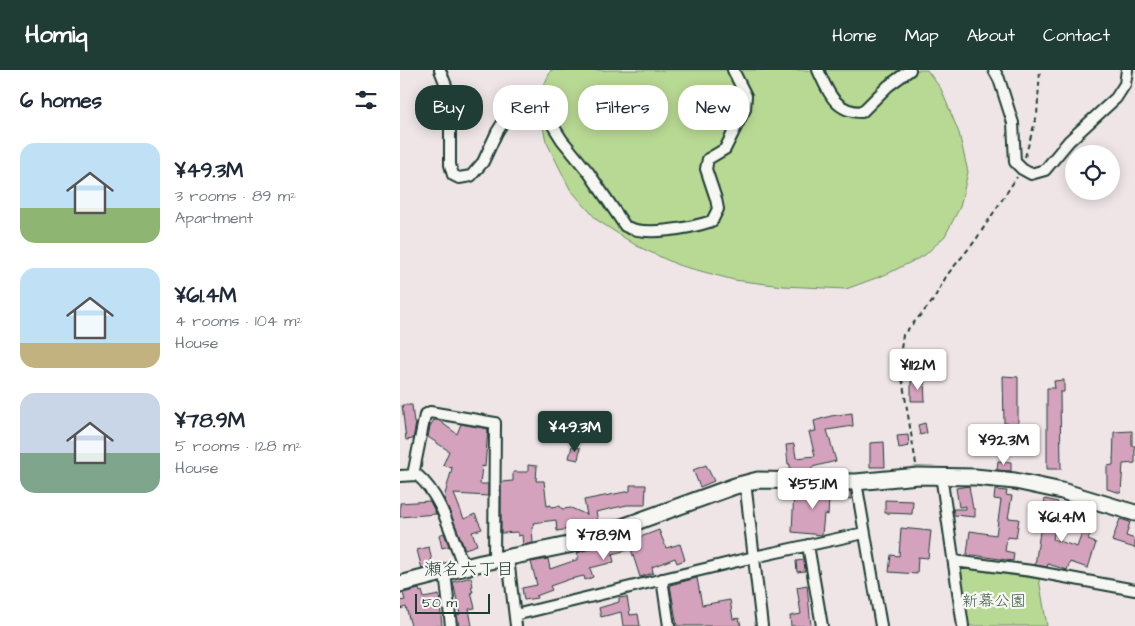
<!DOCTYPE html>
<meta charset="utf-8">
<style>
:root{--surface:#fff;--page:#f2f2f3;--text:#1f2937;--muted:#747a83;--accent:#1f3d34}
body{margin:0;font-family:"Architects Daughter","Klee One",sans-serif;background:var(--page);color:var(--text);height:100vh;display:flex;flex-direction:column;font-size:19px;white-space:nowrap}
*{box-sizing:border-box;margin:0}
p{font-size:16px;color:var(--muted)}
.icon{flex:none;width:28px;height:28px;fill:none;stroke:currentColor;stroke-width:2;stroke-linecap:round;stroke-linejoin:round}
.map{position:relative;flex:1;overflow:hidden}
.drawer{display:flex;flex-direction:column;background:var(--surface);width:400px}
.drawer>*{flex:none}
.top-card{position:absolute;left:15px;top:15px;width:475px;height:45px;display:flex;gap:10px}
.fabs{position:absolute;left:665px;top:75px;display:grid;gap:10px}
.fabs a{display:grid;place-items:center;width:55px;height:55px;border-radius:50%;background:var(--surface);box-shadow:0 2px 12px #0003;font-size:25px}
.scale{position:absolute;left:15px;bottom:12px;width:75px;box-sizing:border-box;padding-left:5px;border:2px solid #1f3d34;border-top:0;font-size:14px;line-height:18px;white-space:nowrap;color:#1f3d34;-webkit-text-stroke:4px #f6f6f2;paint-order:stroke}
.price{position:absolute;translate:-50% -42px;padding:0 11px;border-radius:5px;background:#fff;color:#222;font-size:16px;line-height:32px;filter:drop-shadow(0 1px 2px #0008)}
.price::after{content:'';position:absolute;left:50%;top:30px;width:15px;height:11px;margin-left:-8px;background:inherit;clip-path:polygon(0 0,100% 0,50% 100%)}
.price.selected{background:var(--accent);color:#fff}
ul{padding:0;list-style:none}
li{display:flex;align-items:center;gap:15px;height:125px;padding:0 20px}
li span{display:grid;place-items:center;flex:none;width:140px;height:100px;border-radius:15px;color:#555}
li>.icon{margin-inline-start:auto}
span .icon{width:60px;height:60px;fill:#fffc;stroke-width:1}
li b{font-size:21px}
h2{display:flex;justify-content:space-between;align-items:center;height:60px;padding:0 20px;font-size:21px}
.pill{padding:0 18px;border-radius:20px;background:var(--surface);box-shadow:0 2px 12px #0003;font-size:18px;line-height:45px}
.pill.selected{background:var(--accent);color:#fff}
header{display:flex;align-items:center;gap:30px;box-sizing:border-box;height:70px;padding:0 25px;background:var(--accent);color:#fff}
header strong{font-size:24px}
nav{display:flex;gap:28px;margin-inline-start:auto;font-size:18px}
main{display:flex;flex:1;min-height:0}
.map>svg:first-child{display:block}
.green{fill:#b8d993;stroke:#6c8b64}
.building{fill:#d5a2bd;stroke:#1f3d34}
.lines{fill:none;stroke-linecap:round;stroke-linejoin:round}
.street-casing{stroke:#1f3d34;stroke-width:14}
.secondary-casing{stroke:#1f3d34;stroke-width:19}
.path{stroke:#1f3d34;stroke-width:2;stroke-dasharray:5 4;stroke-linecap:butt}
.street{stroke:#f6f6f2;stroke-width:10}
.secondary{stroke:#f6f6f2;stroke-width:15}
.labels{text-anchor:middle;stroke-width:4.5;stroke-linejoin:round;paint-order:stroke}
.park-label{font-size:16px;fill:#3e5c47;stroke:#f6f6f2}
.neighbourhood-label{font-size:18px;fill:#1f3d34;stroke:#f6f6f2}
</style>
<header>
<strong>Homiq</strong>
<nav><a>Home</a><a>Map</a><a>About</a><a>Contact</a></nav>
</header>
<main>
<section class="drawer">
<h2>6 homes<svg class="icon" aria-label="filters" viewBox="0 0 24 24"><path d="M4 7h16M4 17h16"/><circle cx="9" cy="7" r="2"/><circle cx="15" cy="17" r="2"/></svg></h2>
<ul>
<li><span style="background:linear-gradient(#bfe0f5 65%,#8fb573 0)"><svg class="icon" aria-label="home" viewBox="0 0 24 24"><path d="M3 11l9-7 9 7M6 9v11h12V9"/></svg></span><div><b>¥49.3M</b><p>3 rooms · 89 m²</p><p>Apartment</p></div></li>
<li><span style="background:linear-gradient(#bfe0f5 75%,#c2b280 0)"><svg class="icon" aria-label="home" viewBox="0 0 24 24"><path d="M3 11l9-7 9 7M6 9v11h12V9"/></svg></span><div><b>¥61.4M</b><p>4 rooms · 104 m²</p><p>House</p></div></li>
<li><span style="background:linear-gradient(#c9d6e8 60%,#7fa58c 0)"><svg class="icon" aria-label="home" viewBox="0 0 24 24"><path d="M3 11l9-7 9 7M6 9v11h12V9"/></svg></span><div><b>¥78.9M</b><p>5 rooms · 128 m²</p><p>House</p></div></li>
</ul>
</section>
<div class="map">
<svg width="735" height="556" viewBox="0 0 735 556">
<rect width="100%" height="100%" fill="#efe5e7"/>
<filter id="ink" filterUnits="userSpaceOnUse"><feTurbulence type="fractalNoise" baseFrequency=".02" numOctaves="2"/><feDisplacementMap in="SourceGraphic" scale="10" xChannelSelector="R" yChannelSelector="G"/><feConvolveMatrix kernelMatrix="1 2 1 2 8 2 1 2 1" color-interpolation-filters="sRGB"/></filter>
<g filter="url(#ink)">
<path class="green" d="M 151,0 L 527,0 L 541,19 L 559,63 L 568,102 L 560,137 L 545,166 L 525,185 L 487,204 L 446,219 L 383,216 L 334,210 L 278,195 L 237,176 L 197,150 L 170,119 L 146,71 L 137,30 Z
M 559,498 L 639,509 L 647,556 L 569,556 Z"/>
<path class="building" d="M 603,306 L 618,307 L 618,354 L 604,353 Z
M 524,310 L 525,331 L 511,331 L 511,311 Z
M 664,310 L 664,322 L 660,322 L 661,399 L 647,399 L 647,318 L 655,318 L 654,311 Z
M 2,335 L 12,335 L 14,353 L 16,353 L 13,369 L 6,370 Z
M 452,343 L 453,356 L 427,360 L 436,391 L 412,397 L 412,402 L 390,401 L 390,394 L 388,394 L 386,375 L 394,374 L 396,388 L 415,386 L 409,362 L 416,361 L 414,351 L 431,346 Z
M 34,350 L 38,350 L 57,364 L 61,354 L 88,359 L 85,397 L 82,396 L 80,414 L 88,414 L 88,426 L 54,424 L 64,449 L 75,444 L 82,459 L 72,462 L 77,475 L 65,479 L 44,428 L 52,398 L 43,395 L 49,381 L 28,367 L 30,356 Z
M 525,353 L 527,363 L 520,365 L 518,355 Z
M 186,361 L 186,371 L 178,371 L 177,362 Z
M 732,361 L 732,376 L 735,376 L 735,393 L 723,394 L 721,423 L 707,419 L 707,396 L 713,395 L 714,362 Z
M 508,365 L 509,376 L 499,378 L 497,366 Z
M 484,372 L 485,397 L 470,397 L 470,373 Z
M 172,376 L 180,378 L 178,390 L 169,388 Z
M 598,391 L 611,392 L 611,401 L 597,400 Z
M 128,395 L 137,396 L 136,411 L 144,411 L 147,436 L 151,435 L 151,437 L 160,436 L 162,439 L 171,438 L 187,445 L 184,430 L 230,421 L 230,415 L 246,415 L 245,435 L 227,435 L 196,442 L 199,455 L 176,464 L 175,458 L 157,461 L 156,450 L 133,453 L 134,457 L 132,457 L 133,473 L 123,475 L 122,465 L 118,466 L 118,462 L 101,463 L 101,412 L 113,411 L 113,402 L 128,402 Z
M 306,395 L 314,411 L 300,417 L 293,400 Z
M 569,416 L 573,439 L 575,439 L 575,447 L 554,445 L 553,439 L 566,439 L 566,436 L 559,437 L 556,418 Z
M 394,420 L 428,423 L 428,421 L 451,421 L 451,429 L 429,428 L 428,445 L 424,444 L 422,465 L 392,462 Z
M 595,420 L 607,421 L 606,425 L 612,426 L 608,448 L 619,449 L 616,468 L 607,467 L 605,481 L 614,483 L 613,491 L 567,484 L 570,461 L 596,465 L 601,430 L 594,429 Z
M 645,429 L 658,432 L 653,452 L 656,453 L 653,469 L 677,477 L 687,449 L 694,452 L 688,470 L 696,473 L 688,498 L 670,492 L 667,500 L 648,494 L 647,497 L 635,495 Z
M 485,430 L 513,431 L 512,444 L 485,443 Z
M 30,431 L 36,444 L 0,447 L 0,433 Z
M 720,449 L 730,452 L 726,466 L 735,469 L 735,478 L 712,471 Z
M 501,458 L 531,461 L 528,488 L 518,487 L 517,504 L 489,502 L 491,485 L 499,486 Z
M 259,460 L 266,478 L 280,474 L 285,490 L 277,493 L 275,488 L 252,497 L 253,503 L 240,507 L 231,479 L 212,484 L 214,492 L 190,498 L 193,507 L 185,510 L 184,506 L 170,509 L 150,516 L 152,520 L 136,526 L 137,528 L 124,530 L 122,518 L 137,515 L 131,492 L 148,489 L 150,499 L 179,489 L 177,483 L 204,474 L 226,468 L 225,466 L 235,462 L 238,468 Z
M 44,463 L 49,476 L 42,478 L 39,465 Z
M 29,477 L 33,496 L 22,499 L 17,480 Z
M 404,490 L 405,501 L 397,502 L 396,491 Z
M 71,507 L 73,516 L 71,517 L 73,522 L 71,522 L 75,538 L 69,539 L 72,556 L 59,556 L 57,545 L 60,544 L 53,512 Z
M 297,508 L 302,535 L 330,530 L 333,549 L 339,548 L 341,556 L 277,556 L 270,515 Z
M 407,515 L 411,556 L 391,556 L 390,546 L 401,544 L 397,517 Z
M 19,519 L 20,522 L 22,521 L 24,528 L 39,525 L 42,556 L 11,556 L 6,537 L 0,539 L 0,531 L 5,530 L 3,523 Z
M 227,527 L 230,545 L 238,544 L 240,556 L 223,556 L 221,542 L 201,547 L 199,538 L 219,532 L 219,528 Z"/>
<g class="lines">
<defs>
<path id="street" d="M 40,0 L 47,18 L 50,56 L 50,95 L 53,105 L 59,108 L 71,106 L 83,92 L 97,62 L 121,24 L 129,23 L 140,35 L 162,70 L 189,103 L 225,156 C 244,167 291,158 312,151 L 318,139 L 316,129 L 306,99 L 308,89 L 325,79 L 345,39 L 346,26 L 333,0
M 418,0 C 428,22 435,42 462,42 L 488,16 L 510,0
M 594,0 L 599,9 L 613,53 L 615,92 L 622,99 L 631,104 L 645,100 L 669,71 L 716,28 L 725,14 L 727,0
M 13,405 L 25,345 L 30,342 L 95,353 L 94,490
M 541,405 L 563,556
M 0,406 L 17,405 C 42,425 52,468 64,497
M 345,412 L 362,556
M 456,412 L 481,556
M 408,475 L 422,556
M 108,488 L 116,556
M 554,491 L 632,501 L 735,520
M 45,502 L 51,556
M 262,509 L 269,556
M 115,545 L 354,487 L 464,463"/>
<path id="secondary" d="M 0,514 L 81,493 L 178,473 L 335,416 L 358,410 L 456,412 L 518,406 L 575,407 L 615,411 L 662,421 L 735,443"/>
</defs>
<use href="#street" class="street-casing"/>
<use href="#secondary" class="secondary-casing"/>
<path class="path" d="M 625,87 L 637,45 L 640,0
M 516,394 L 502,308 L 501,279 L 503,265 L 532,232 L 547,205 L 575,171 L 617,107"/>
<use href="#street" class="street"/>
<use href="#secondary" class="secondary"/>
</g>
</g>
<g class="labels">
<g class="park-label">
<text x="594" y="536">新幕公園</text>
</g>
<g class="neighbourhood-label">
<text x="69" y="505">瀬名六丁目</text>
</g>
</g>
</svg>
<div class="fabs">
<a><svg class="icon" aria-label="locate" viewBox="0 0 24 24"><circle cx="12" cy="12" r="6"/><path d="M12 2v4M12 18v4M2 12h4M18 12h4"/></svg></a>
</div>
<div class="scale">50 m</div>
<b class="price" style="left:518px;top:321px">¥112M</b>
<b class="price selected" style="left:175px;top:383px">¥49.3M</b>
<b class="price" style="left:604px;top:396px">¥92.3M</b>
<b class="price" style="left:413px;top:440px">¥55.1M</b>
<b class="price" style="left:662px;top:473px">¥61.4M</b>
<b class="price" style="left:204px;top:491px">¥78.9M</b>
<div class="top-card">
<a class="pill selected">Buy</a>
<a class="pill">Rent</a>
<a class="pill">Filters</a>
<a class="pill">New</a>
</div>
</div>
</main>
